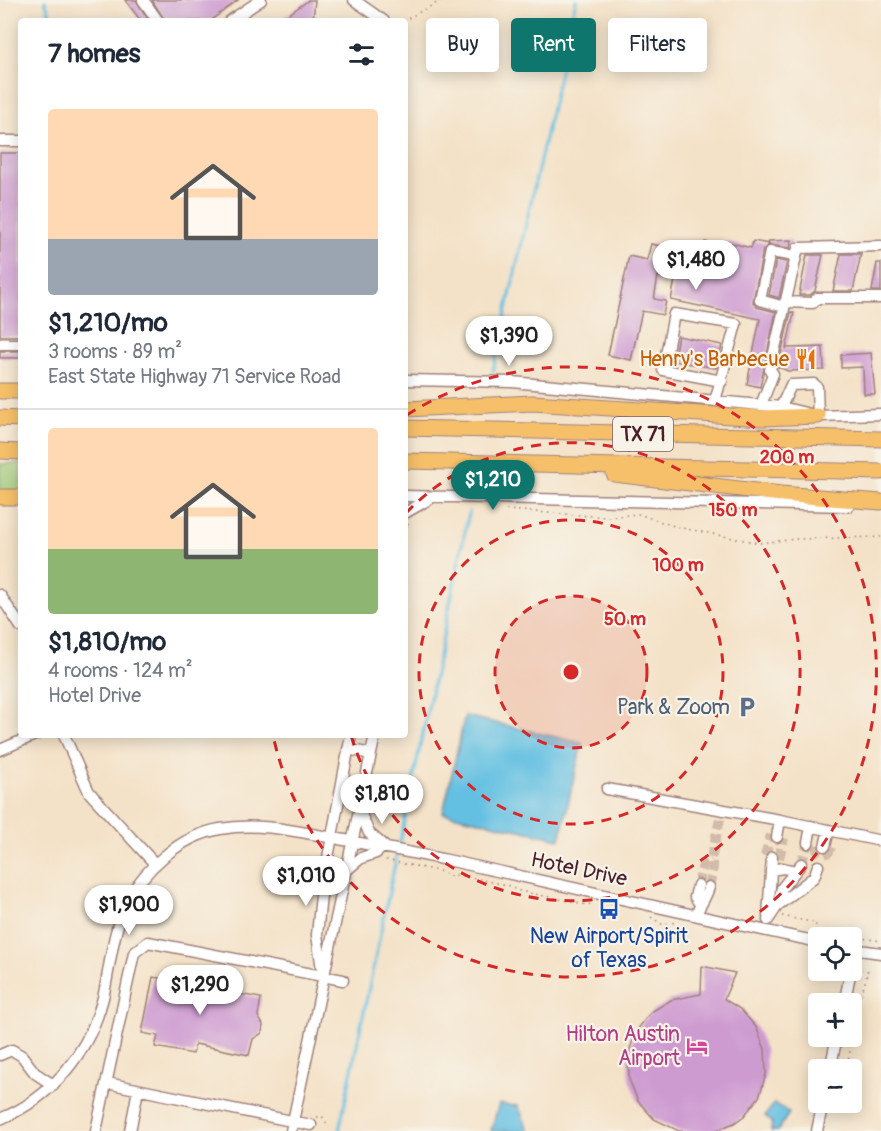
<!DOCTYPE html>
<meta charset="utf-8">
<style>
:root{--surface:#fff;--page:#f2f2f3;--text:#1f2937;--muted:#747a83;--line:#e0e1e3;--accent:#0f766e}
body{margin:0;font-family:Pangolin,sans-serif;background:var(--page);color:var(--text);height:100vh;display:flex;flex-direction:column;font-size:22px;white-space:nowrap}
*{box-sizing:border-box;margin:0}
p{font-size:20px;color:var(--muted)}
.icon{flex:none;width:33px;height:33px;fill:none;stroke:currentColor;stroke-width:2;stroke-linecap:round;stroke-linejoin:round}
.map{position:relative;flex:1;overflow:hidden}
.details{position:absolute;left:18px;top:18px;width:390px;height:720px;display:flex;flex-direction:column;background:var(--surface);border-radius:6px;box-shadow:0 3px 15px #0003}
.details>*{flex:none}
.top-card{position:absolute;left:426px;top:18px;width:364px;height:54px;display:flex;gap:12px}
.tools{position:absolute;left:808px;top:927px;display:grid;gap:12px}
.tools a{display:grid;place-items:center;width:54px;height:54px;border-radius:6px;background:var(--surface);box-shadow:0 3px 15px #0003;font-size:30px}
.price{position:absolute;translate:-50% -51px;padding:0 14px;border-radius:21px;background:#fff;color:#222;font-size:20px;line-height:39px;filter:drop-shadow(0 2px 3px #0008)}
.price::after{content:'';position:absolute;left:50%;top:36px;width:18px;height:14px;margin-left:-9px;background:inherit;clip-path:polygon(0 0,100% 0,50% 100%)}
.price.on{background:var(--accent);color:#fff}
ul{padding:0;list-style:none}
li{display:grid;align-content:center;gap:12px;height:318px;padding:0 30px}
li+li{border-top:2px solid var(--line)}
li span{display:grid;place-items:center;height:186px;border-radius:6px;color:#555}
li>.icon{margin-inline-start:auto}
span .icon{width:108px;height:108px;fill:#fffc;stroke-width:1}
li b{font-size:26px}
h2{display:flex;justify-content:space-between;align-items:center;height:72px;padding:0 30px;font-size:26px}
.chip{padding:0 21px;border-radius:6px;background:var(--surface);box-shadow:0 3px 15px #0003;font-size:21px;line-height:54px}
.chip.on{background:var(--accent);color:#fff}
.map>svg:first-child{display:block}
.green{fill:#9fc975;stroke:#747450;stroke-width:1.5}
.water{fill:#64c0e2;stroke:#577086;stroke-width:1.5}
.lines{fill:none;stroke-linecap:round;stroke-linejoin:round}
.stream{stroke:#64c0e2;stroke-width:3}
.building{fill:#ce9bd1}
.minor-tunnel{stroke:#d2bba9;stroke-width:10;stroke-dasharray:10 5;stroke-linecap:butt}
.minor-casing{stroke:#9f807a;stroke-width:13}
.highway-casing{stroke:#9f807a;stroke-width:17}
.path{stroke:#9f807a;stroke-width:1.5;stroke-dasharray:1.5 4.5;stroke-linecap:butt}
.minor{stroke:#fff;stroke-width:10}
.highway{stroke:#f6c06b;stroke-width:15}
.ring{fill:none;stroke:#d62828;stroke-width:3;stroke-dasharray:10 8}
.labels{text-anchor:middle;stroke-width:4.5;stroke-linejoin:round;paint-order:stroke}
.shield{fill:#f7f3e8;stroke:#7e5f64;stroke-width:1.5}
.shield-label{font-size:20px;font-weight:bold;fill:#4a1f2b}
.food-label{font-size:21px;fill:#c56008;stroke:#f7f3e8;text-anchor:end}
.service-label{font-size:21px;fill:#4e5e75;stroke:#f7f3e8;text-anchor:end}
.street-label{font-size:21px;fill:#4a1f2b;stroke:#f7f3e8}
.transit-label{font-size:21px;fill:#164399;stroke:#f7f3e8}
.hotel-label{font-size:21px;fill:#b23c85;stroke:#f7f3e8;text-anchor:end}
.centre{fill:#d62828;stroke:#f7f3e8;stroke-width:3}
.ring-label{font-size:18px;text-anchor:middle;font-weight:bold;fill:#d62828;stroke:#f7f3e8;stroke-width:4.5;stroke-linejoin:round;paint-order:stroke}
</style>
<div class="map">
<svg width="881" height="1131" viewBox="0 0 881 1131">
<rect width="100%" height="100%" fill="#f7f3e8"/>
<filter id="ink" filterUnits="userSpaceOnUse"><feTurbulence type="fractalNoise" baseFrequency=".0167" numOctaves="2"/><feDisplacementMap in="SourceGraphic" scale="12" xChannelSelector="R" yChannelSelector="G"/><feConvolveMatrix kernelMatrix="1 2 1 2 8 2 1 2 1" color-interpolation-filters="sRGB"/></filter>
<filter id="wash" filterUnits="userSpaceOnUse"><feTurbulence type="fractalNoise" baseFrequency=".008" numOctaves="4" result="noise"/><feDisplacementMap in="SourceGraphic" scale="24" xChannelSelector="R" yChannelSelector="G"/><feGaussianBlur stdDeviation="1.35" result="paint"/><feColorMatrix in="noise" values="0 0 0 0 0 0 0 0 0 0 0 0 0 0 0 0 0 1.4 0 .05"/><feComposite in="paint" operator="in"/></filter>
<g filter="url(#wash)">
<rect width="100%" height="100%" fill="#f4e2c8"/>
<path class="green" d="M 21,463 L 21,492 L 0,492 L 0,464 Z"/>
<path class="water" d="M 465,716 L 582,743 L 560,839 L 443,813 Z
M 775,1103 L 789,1113 L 778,1131 L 771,1131 L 772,1122 L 765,1116 Z
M 499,1104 L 518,1106 L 529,1131 L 491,1131 Z"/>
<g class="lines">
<path class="stream" d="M 45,0 L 52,21
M 493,371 L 576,0
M 399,847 L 469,512
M 339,1131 L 397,854"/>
</g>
<g id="blocks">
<path class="building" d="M 125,0 L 136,0 L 149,21 L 141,21 Z
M 152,0 L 238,0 L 210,21 L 165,21 Z
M 309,0 L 315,0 L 313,21 L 279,21 Z
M 0,153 L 21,153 L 21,336 L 0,336 Z
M 792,240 L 790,248 L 768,245 L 763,250 L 753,302 L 757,307 L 776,312 L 760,387 L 747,384 L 760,319 L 671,300 L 675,280 L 658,276 L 654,299 L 666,301 L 663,315 L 642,311 L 631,360 L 608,355 L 629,256 L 647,260 L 651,244 L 678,250 L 680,244 L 704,247 L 705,242 L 727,247 L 728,242 L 751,248 L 753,241 L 769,244 L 768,241 Z
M 841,254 L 861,254 L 853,291 L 833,291 Z
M 807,255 L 823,255 L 815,291 L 810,295 L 799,295 Z
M 776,260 L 787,262 L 779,298 L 769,295 Z
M 877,263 L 881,263 L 881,291 L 872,291 Z
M 791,312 L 794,313 L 786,348 L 823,347 L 824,370 L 788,371 L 778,367 Z
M 678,336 L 722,345 L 716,368 L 673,361 Z
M 0,351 L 21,351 L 21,358 L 0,358 Z
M 871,353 L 875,394 L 864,394 L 863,367 L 841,368 L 841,355 Z
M 702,966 L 735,973 L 724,999 L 740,1009 L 756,1027 L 765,1049 L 766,1074 L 759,1097 L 744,1116 L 734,1123 L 715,1131 L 679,1131 L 654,1119 L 638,1101 L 629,1079 L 628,1055 L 636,1031 L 651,1012 L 671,1000 L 701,994 Z
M 171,970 L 209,977 L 207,988 L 261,998 L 258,1016 L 263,1025 L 262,1033 L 253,1039 L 249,1055 L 195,1044 L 193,1054 L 155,1047 L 158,1036 L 142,1033 L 153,977 L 169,980 Z"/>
</g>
</g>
<g filter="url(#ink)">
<use href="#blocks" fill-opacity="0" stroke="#9f807a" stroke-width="1.5"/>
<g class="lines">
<path class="minor-tunnel" d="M 818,845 L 817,849 L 822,855 L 829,852 L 831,846
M 765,856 L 771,835
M 779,858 L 784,838
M 801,864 L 808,843
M 698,885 L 703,865 L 711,859
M 709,887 L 713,868 L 711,859 L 720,819"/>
<defs>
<path id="minor" d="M 143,0 L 158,21
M 354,0 L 384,21
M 230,21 L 261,0
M 0,141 L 21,141
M 785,302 L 813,303 L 817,298 L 881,298
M 784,307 L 760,300 L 770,252 L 796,256
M 0,344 L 21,344
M 405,380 L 512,382 L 781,407 L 818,416 L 881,414
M 715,401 L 736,324 L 674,314 L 663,370 L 722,381
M 761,405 L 773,374 L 770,370 L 798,248 L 881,246
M 781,407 L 791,385 L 814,384 L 817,387 L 818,416
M 405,496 L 849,506
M 405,513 L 431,498
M 0,595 L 21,627
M 64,735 L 89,792 L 155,864
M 348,749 L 371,754
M 0,750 L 35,735
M 607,789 L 780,820 L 881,841
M 361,814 L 369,833 L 384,846
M 777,837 L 780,820
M 808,843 L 811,826
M 825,846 L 829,830
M 348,869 L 361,858 L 376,853 L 384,846
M 771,870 L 783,868 L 796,871
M 698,885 L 695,897 L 700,904
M 778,905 L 782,888 L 801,864
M 696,915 C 700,904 706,898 709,887
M 768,916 L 772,857
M 768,920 L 778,905 L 814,877 L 818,866
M 852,949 L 881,953
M 322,969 L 317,935 L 321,895 L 351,735
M 844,1004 L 851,970
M 0,1055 L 12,1050 L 22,1056 L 35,1073 L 53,1085
M 830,1070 L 837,1036
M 107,1083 L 311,1125
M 0,1119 C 52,1098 89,1052 103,998 C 110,967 112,935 125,906 C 142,870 180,836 220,829 C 259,822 295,831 334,838 C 371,845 409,852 447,860 C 571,887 695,916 819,942
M 96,1131 L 134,953 L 148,942 L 343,980
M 130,1131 L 138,1090
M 291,1131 L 375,735
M 817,1131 L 823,1102"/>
<path id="highway" d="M 0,391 L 21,391
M 405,409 L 533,403 L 762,418 L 818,416
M 0,418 L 21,419
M 405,428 L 881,439
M 0,451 L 21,452
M 405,461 L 881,472
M 614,474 L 781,494 L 881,502
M 0,497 L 21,497"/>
</defs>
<use href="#minor" class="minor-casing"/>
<use href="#highway" class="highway-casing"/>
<path class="path" d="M 403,21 L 442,0
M 506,510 L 607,517 L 638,514 L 677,527 L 759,543 L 797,539 L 881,537
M 405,528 L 409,527 L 408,524
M 386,860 L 443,872 L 448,876 L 458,875 L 511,886 L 515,890 L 588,905 L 591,903
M 782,916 L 816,923 L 815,930
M 651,917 L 663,925 L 676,922
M 823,932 L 881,941
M 852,1029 L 868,971 L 862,970
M 845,1070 L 850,1053 L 850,1036
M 833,1110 L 835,1102
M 317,1117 L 322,1116 L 329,1127"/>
<use href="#minor" class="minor"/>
<use href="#highway" class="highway"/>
</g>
</g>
<circle cx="571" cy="672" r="76" fill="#d62828" fill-opacity=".12"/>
<g class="ring">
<circle cx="571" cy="672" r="76"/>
<circle cx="571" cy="672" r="152"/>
<path d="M406 513A229 229 0 1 1 351 735"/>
<path d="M407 415A305 305 0 1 1 273 735"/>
</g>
<defs>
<symbol id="restaurant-bare" viewBox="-9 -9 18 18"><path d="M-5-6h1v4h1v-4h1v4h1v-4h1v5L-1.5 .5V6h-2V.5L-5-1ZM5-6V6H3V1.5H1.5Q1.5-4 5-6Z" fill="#e8710a" stroke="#f7f3e8" stroke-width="2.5" paint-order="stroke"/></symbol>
<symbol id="parking-bare" viewBox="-9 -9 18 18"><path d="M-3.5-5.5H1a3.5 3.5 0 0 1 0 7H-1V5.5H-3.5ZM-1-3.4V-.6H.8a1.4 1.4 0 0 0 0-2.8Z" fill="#5c6f8a" stroke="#f7f3e8" stroke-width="2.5" paint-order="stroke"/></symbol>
<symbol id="bus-bare" viewBox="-9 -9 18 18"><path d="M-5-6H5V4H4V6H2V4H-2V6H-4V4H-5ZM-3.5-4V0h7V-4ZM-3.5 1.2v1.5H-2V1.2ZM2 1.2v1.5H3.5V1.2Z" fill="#1a4fb4" stroke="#f7f3e8" stroke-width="2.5" paint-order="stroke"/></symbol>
<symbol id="hotel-bare" viewBox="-9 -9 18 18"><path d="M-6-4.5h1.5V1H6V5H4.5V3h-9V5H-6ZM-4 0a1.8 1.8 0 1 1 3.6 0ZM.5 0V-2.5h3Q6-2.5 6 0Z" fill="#d1479c" stroke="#f7f3e8" stroke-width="2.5" paint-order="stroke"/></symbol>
</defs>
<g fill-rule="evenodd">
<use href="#restaurant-bare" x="791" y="344" width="30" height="30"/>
<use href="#parking-bare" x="732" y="692" width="30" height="30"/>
<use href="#bus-bare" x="594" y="894" width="30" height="30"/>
<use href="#hotel-bare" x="682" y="1031" width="30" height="30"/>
</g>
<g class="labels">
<rect class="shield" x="613" y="417" width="60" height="34" rx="4.5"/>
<g class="shield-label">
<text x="643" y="441">TX 71</text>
</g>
<g class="food-label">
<text x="789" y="366">Henry's Barbecue</text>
</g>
<g class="service-label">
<text x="730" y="714">Park &amp; Zoom</text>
</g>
<g class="street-label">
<text transform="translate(579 869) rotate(12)" y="7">Hotel Drive</text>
</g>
<g class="transit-label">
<text x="609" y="943">New Airport/Spirit<tspan x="609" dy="24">of Texas</tspan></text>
</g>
<g class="hotel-label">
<text x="680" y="1041">Hilton Austin<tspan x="680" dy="24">Airport</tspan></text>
</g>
</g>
<circle cx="571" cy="672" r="9" class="centre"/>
<g class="ring-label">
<text x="787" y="463">200 m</text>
<text x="733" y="516">150 m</text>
<text x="678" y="571">100 m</text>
<text x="625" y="625">50 m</text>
</g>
</svg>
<div class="tools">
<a><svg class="icon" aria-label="locate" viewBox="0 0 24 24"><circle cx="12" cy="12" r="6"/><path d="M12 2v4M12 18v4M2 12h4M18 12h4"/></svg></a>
<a>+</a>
<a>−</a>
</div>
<b class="price" style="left:696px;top:291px">$1,480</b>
<b class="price" style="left:509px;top:367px">$1,390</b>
<b class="price on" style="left:493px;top:511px">$1,210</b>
<b class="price" style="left:382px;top:825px">$1,810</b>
<b class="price" style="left:306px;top:907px">$1,010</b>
<b class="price" style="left:129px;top:936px">$1,900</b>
<b class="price" style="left:200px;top:1016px">$1,290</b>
<div class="top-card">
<a class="chip">Buy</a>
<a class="chip on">Rent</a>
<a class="chip">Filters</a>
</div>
<section class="details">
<h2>7 homes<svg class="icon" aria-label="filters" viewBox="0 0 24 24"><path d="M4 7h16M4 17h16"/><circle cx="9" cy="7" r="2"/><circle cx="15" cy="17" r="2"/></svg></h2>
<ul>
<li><span style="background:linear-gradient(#ffd9b3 70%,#9aa5b1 0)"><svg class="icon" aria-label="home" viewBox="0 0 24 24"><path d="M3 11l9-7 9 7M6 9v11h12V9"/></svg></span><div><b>$1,210/mo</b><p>3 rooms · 89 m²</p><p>East State Highway 71 Service Road</p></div></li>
<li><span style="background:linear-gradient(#ffd9b3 65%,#8fb573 0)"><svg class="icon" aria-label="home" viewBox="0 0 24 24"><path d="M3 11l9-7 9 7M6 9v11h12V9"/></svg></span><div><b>$1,810/mo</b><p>4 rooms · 124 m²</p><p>Hotel Drive</p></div></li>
</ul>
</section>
</div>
